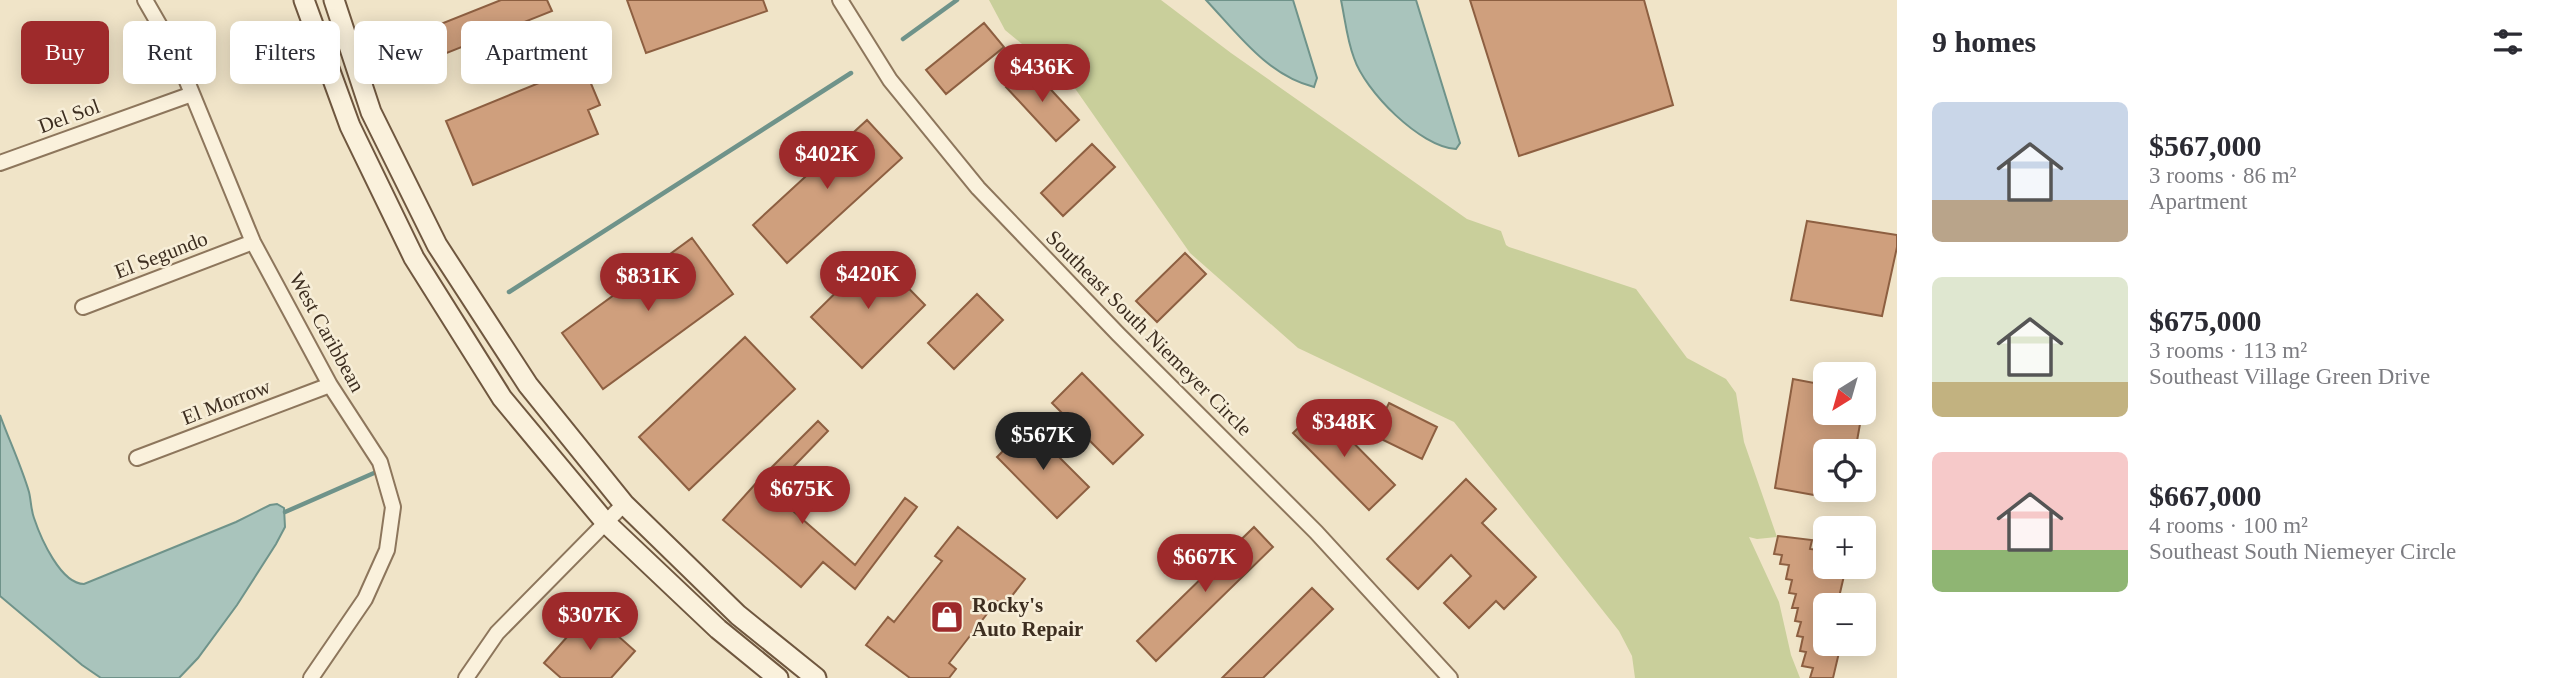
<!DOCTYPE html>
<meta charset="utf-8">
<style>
:root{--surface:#fff;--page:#f7f7f7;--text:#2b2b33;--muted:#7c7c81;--accent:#9e2a2b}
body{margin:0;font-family:Georgia,serif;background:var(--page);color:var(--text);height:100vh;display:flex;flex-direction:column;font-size:26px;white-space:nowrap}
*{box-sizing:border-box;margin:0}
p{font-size:23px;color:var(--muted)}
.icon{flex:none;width:38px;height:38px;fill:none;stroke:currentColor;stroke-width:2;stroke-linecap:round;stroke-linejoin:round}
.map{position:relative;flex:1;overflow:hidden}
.drawer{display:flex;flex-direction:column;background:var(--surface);width:665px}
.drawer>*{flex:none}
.hud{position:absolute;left:21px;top:21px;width:665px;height:63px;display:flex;gap:14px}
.needle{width:46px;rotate:217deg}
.tools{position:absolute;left:1813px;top:362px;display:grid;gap:14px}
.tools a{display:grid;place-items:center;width:63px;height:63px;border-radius:10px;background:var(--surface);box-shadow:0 4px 18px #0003;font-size:35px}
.price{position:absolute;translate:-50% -60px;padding:0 16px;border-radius:24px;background:var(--accent);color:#fff;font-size:23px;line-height:46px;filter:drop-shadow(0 2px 4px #0008)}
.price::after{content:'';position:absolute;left:50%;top:42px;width:21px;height:16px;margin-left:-10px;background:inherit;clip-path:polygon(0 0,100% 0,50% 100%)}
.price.current{background:#222;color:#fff}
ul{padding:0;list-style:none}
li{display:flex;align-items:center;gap:21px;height:175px;padding:0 35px}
li span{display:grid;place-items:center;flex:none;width:196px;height:140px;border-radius:10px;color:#555}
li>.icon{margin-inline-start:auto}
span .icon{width:84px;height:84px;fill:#fffc;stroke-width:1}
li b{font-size:30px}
h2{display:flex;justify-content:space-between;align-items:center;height:84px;padding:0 35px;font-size:30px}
.pill{padding:0 24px;border-radius:10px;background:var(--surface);box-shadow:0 4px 18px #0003;font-size:24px;line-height:63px}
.pill.current{background:var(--accent);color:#fff}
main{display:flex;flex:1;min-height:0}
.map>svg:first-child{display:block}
.green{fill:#c9cf9b}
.water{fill:#a9c4bc;stroke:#6f938a;stroke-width:2}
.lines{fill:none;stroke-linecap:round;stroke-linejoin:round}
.stream{stroke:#6f938a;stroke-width:4.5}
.building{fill:#cf9f7d;stroke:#8d5f41;stroke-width:2}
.street-casing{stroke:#8d765c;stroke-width:18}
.secondary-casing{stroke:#6f573f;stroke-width:23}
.street{stroke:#faf1dc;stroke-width:14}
.secondary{stroke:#faf1dc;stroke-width:19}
.labels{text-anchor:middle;stroke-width:5;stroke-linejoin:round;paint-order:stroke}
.street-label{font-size:21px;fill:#3d2e20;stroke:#f7eed8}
.poi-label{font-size:21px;font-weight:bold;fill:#3d2e20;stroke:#f7eed8;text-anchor:start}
</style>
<main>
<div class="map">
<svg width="1897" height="678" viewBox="0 0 1897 678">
<rect width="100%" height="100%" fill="#f0e4c8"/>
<path class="green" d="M 989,0 L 1161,0 L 1231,53 L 1467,219 L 1501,231 L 1506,245 L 1509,247 L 1636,289 L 1687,358 L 1726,379 L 1736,393 L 1744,442 L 1777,537 L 1757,539 L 1749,537 L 1779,602 L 1791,655 L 1800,678 L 1635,678 L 1632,656 L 1619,631 L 1454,422 L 1298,348 L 1190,253 L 1074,87 L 1005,30 Z"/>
<path class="water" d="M 1206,0 L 1293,0 L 1317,78 L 1314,87 C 1267,75 1238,34 1206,0 Z
M 1341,0 L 1416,0 L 1460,143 L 1456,149 C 1420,147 1365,91 1354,58 C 1347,40 1345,19 1341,0 Z
M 0,415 C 9,440 21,465 29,492 C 31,500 31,510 34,518 C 41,539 61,584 84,584 L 236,522 L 270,505 L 277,504 L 284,508 L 285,527 L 276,544 L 237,605 L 198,658 L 179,678 L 101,678 L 82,665 L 0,596 Z"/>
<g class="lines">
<path class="stream" d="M 903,39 L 957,0
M 509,292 L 851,73
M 285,512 L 374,473"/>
</g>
<path class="building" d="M 501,0 L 547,0 L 552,11 L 414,66 L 403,39 Z
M 627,0 L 763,0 L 767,11 L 646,53 Z
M 1470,0 L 1644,0 L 1673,105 L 1519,156 Z
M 984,23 L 1004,47 L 946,94 L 926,70 Z
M 1029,66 L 1079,120 L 1056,141 L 1006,87 Z
M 573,69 L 577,78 L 587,74 L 600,105 L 588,110 L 598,134 L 473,185 L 446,121 Z
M 867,120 L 902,158 L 787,263 L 753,225 Z
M 1092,144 L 1115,167 L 1063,216 L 1041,193 Z
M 1807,221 L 1897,235 L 1897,247 L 1882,316 L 1791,300 Z
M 692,238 L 733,294 L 603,389 L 562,333 Z
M 1185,253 L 1206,274 L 1157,322 L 1136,301 Z
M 875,254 L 925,305 L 862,368 L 811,317 Z
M 977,294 L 1003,320 L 954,369 L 928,343 Z
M 745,337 L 795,389 L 689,490 L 639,437 Z
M 1082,373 L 1143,435 L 1113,464 L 1052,403 Z
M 1793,379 L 1825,385 L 1825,413 L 1862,413 L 1855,452 L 1825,452 L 1825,497 L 1775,488 Z
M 1389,403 L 1437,427 L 1422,459 L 1373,435 Z
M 1319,408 L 1395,485 L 1369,510 L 1293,433 Z
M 818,421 L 828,431 L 770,491 L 855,565 L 905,498 L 917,507 L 855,589 L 823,562 L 801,587 L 723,520 L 758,481 Z
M 1028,426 L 1089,487 L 1057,518 L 997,457 Z
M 1466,479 L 1496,509 L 1482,523 L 1536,577 L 1504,609 L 1496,601 L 1469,628 L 1444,603 L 1471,576 L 1451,555 L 1418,589 L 1387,559 Z
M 958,527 L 1025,579 L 1004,606 L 997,601 L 949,663 L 956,669 L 949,678 L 910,678 L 866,645 L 888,617 L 894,622 L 942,561 L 935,556 Z
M 1254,527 L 1273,547 L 1156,661 L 1137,641 Z
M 1778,536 L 1812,540 L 1810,549 L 1825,551 L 1825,567 L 1846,567 L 1837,606 L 1825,606 L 1825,644 L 1841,644 L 1833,678 L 1810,678 L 1813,668 L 1802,666 L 1806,652 L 1800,651 L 1803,637 L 1797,636 L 1801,622 L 1795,621 L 1798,608 L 1792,608 L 1796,594 L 1789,593 L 1792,580 L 1786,579 L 1789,565 L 1780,564 L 1782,555 L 1774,554 Z
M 1312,588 L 1333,609 L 1263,678 L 1222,678 Z
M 590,611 L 635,651 L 611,678 L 561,678 L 544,663 Z"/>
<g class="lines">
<defs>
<path id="street" d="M 145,0 L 175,52 L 253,242 L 330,385 L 380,462 L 393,507 L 387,550 L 365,599 L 311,678
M 840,0 L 890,80 L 978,188 L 1118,334 L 1316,532 L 1450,678
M 0,163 L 192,94
M 83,307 L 253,242
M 137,458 L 330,385
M 466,678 L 497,633 L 624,504"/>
<path id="secondary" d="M 304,0 L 350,126 L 414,258 L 502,398 L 606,523 L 718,629 L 778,678
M 334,0 L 371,112 L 437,245 L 528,385 L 624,504 L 738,615 L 816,678"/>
</defs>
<use href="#street" class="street-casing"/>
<use href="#secondary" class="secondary-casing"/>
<use href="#street" class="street"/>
<use href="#secondary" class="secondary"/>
</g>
<defs>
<symbol id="shop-square" viewBox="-11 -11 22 22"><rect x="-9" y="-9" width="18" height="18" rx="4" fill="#9e2a2b" stroke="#f7eed8"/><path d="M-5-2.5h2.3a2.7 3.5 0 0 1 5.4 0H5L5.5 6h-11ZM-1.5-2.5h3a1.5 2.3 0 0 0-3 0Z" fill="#fff"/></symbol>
</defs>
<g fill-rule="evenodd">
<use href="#shop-square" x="928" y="598" width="38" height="38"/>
</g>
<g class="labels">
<g class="street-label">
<text transform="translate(69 116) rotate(-20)" y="7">Del Sol</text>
<text transform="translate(161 255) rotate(-21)" y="7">El Segundo</text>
<text transform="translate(327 332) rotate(61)" y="7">West Caribbean</text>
<text transform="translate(1149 333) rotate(45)" y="7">Southeast South Niemeyer Circle</text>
<text transform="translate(226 402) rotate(-21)" y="7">El Morrow</text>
</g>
<g class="poi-label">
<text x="972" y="612">Rocky's<tspan x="972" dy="24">Auto Repair</tspan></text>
</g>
</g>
</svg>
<div class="tools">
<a><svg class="needle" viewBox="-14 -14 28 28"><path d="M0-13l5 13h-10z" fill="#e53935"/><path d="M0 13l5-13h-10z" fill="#7c7c81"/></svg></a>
<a><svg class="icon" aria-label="locate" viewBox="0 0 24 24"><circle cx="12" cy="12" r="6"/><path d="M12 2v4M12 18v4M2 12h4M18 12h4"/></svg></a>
<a>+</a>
<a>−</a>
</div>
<b class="price" style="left:1042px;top:104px">$436K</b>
<b class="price" style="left:827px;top:191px">$402K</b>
<b class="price" style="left:868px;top:311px">$420K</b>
<b class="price" style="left:648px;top:313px">$831K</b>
<b class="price" style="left:1344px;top:459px">$348K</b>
<b class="price current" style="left:1043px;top:472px">$567K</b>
<b class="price" style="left:802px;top:526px">$675K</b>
<b class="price" style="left:1205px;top:594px">$667K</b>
<b class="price" style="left:590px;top:652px">$307K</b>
<div class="hud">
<a class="pill current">Buy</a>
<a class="pill">Rent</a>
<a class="pill">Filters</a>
<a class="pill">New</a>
<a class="pill">Apartment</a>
</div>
</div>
<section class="drawer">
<h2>9 homes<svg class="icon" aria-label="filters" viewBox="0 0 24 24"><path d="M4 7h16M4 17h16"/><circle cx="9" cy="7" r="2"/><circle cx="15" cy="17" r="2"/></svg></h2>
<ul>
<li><span style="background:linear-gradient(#c9d6e8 70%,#b9a48a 0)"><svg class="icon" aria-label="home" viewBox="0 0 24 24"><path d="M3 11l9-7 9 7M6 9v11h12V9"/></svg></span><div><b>$567,000</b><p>3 rooms · 86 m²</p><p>Apartment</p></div></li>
<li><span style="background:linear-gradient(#dfe7d0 75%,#c2b280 0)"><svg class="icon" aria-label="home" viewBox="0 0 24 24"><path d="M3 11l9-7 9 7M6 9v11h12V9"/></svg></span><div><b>$675,000</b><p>3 rooms · 113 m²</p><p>Southeast Village Green Drive</p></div></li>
<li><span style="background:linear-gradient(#f6c9c9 70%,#8fb573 0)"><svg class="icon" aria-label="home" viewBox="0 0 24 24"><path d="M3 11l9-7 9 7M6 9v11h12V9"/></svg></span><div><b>$667,000</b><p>4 rooms · 100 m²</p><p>Southeast South Niemeyer Circle</p></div></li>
</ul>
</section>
</main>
